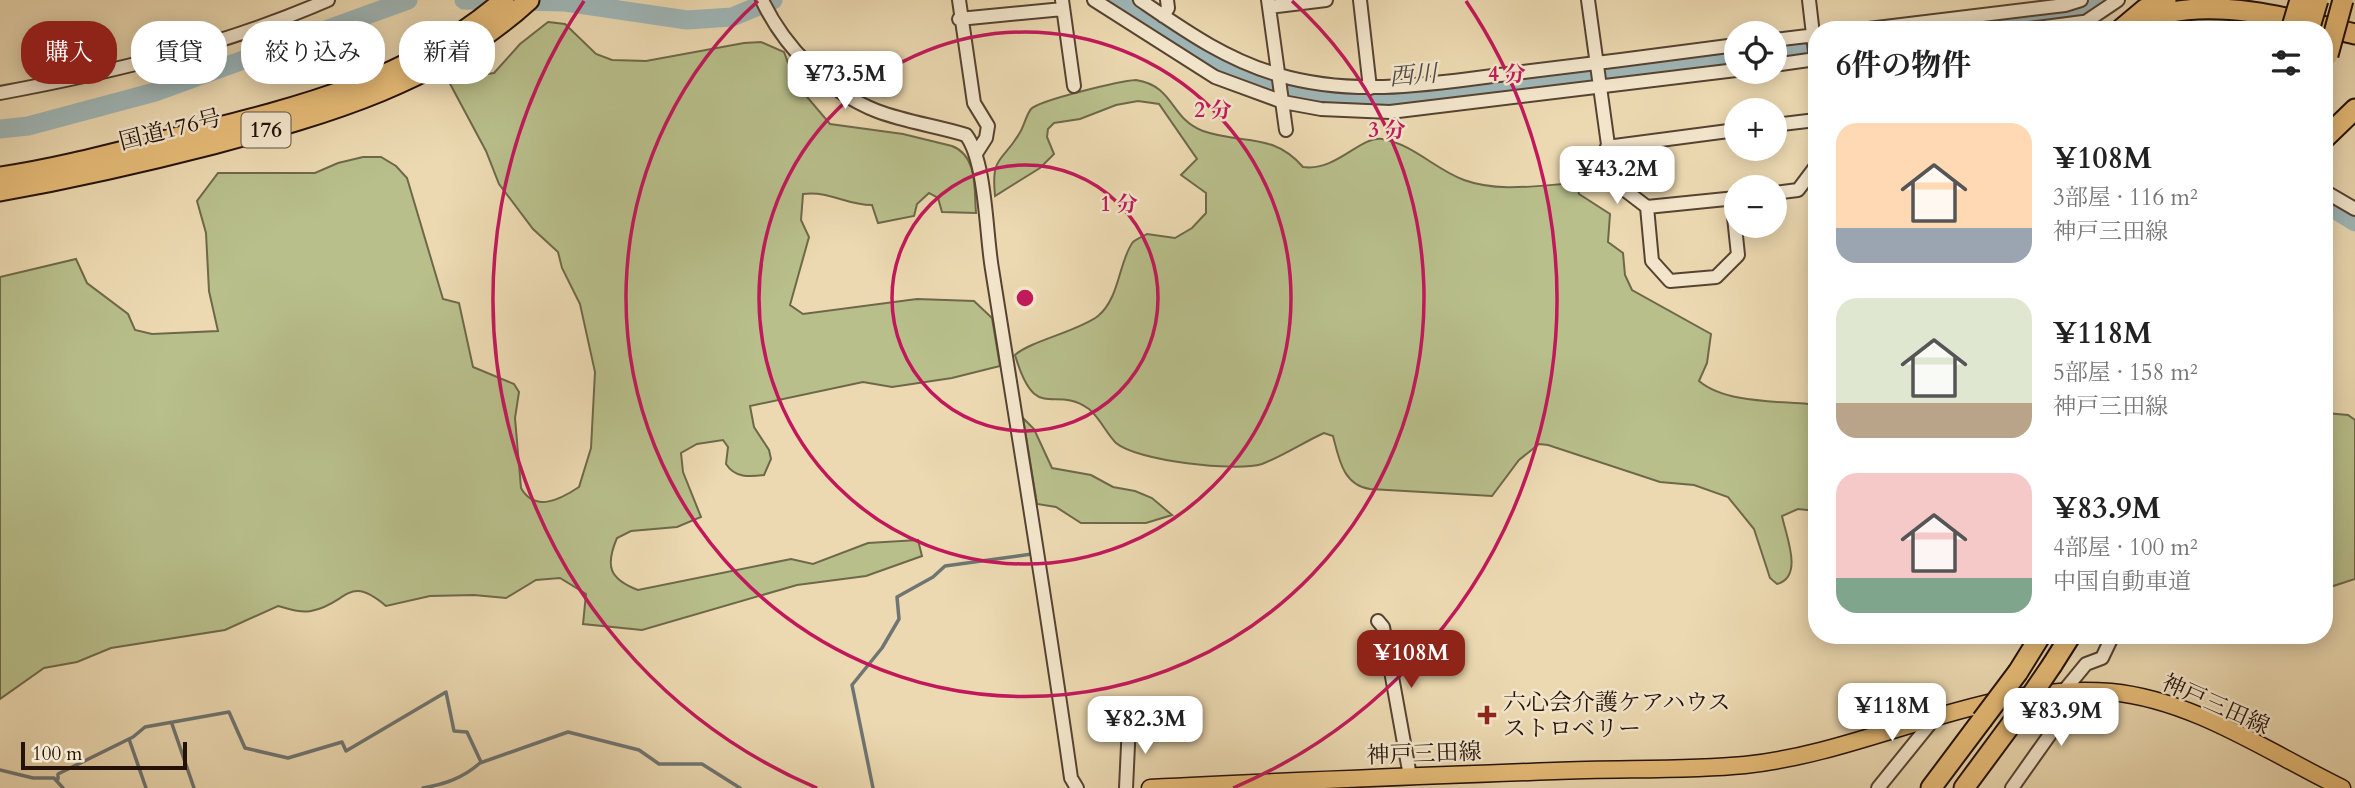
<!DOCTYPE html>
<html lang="ja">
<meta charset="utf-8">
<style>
:root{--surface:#fff;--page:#f2f2f2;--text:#222;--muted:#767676;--accent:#8f2418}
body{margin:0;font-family:Cardo,"Noto Serif JP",serif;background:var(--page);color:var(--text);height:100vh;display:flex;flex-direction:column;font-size:26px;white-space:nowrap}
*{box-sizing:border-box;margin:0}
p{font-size:23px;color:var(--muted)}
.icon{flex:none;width:38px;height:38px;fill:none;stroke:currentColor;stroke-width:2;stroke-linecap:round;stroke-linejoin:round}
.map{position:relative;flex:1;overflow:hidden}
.drawer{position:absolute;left:1808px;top:21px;width:525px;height:623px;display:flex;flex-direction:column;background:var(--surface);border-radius:28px;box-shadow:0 4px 18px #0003}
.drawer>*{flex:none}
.top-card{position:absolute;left:21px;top:21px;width:665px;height:63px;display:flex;gap:14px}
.tools{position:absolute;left:1724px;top:21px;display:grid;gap:14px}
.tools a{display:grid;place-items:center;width:63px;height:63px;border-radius:50%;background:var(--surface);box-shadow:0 4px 18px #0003;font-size:35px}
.scale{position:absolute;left:21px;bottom:18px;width:166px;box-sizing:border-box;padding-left:7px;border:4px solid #241108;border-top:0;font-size:19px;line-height:24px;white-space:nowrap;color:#241108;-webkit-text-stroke:5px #f3e6cc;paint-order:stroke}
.price{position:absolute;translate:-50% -60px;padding:0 16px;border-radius:14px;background:#fff;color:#222;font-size:23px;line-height:46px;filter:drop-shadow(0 2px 4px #0008)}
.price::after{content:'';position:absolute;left:50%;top:42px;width:21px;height:16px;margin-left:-10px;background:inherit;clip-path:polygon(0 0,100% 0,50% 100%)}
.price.on{background:var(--accent);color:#fff}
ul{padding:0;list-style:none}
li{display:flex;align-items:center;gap:21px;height:175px;padding:0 28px}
li span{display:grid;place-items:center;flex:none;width:196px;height:140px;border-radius:21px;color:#555}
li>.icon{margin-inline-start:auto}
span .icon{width:84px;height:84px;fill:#fffc;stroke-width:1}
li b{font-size:30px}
h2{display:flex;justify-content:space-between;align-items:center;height:84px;padding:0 28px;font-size:30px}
.tag{padding:0 24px;border-radius:28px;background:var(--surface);box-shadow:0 4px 18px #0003;font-size:24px;line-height:63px}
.tag.on{background:var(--accent);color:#fff}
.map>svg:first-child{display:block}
.green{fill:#b8bf8b;stroke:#6e684a;stroke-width:2}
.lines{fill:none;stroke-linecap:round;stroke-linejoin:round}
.stream{stroke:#6e7572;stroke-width:3.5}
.river{stroke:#9fb7b8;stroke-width:19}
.minor-casing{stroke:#564332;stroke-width:16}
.major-casing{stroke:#241108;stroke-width:19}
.highway-casing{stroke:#241108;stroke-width:23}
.minor{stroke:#f3e6cc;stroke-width:12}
.major{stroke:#e6bc78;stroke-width:16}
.highway{stroke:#e6bc78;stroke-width:19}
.highway-bridge-casing{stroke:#241108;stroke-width:23;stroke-linecap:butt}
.highway-bridge{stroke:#e6bc78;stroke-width:19}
.ring{fill:none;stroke:#c2185b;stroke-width:3.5}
.poi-dot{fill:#8f2418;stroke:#f3e6cc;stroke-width:2.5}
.labels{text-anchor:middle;stroke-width:5;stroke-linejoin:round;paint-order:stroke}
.shield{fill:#f3e6cc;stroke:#625143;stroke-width:2}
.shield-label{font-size:21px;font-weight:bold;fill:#241108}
.street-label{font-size:23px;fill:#241108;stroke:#f3e6cc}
.poi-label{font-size:23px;fill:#241108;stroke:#f3e6cc;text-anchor:start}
.water-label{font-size:24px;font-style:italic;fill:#4f4b46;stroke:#f3e6cc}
.centre{fill:#c2185b;stroke:#f3e6cc;stroke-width:3.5}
.ring-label{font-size:21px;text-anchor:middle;font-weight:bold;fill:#c2185b;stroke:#f3e6cc;stroke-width:5;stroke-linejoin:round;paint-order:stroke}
</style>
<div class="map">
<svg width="2355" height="788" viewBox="0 0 2355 788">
<rect width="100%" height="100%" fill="#ecd9b1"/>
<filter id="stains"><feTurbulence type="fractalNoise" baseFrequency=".00286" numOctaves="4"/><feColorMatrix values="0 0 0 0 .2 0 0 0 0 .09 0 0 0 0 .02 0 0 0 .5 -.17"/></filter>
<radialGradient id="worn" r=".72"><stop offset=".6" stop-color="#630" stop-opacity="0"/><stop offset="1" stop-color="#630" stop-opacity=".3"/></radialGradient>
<path class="green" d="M 548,22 L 565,24 L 596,54 L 612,60 L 646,61 L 744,43 L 761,42 L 784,52 L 796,84 L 830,124 L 903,134 L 952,146 C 978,156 974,189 976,213 L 942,212 L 938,198 L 929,193 L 917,204 L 914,216 L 878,223 L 872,205 C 845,205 832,191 803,194 L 801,220 L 809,237 L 790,305 L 803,314 L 917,299 L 974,301 L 992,318 L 1000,366 L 952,378 L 892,387 L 863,382 L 750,406 L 754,427 L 769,450 L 771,459 L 764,475 C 749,477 735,478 726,464 L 728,447 L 723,440 L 697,444 L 681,453 L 683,472 L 701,517 L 677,527 L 631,531 L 617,538 C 605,566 609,579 638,590 L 791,559 L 813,564 L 868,543 L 918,540 L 922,556 L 866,576 L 797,585 L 642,630 L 583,624 L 586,594 L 560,578 L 536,580 L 506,598 L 474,595 L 430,596 L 386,606 C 347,573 348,604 311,611 C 300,613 289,609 278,606 L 225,630 L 111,648 L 77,662 L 44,668 L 0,699 L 0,277 L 76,259 L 87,283 L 128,314 L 135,330 L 152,334 L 218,331 L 209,291 L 206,233 L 197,201 L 218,173 L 315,173 L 338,163 L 363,157 L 381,157 L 396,166 L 407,178 L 443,299 L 459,303 L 473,367 L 514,384 L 519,392 L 515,418 L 521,488 C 535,513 561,499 579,487 L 591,448 L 595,372 L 580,304 L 562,268 L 558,252 L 533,229 L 499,184 L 486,151 L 448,80 L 494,73 L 520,44 Z
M 1136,80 C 1175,86 1170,119 1203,131 C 1243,145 1273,132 1303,167 C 1336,172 1360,136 1382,139 C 1413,144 1436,170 1464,180 C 1500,193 1540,185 1577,183 L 1579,194 L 1610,214 L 1608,242 L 1623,253 L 1625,275 L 1632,290 L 1711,334 L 1707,363 L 1699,381 C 1725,403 1776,401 1808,404 L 1816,402 L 1816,511 L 1798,509 L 1782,516 C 1786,536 1804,577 1777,584 L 1770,578 L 1754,529 L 1728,497 L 1694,485 L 1660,482 L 1548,445 L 1539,444 L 1519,460 L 1492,496 L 1370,489 C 1343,485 1339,459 1333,436 L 1324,433 C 1304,442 1283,456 1262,464 C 1236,472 1137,461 1116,443 C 1106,433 1100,418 1089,409 C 1053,383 1036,426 1015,355 C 1030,341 1079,331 1098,316 C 1120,298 1119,260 1133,242 C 1136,239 1144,236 1147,234 L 1175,238 L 1192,228 L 1206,213 L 1206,193 L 1181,175 L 1197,159 L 1159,104 L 1138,101 L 1116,105 L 1080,119 L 1054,123 L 1048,129 L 1047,137 L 1054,154 L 1040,168 L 995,196 C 991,155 1002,163 1019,134 C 1024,127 1026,115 1031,109 C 1040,100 1120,81 1136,80 Z
M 2326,413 L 2348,415 L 2355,420 L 2355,579 L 2324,589 Z
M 1023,418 L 1034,429 L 1052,468 L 1091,475 L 1113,487 L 1135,491 L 1152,498 L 1172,515 L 1146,523 L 1081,523 L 1056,507 L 1037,504 Z"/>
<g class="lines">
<path class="stream" d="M 172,724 L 194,788
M 129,739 L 146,788
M 0,770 L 33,778 L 54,778 L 63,788
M 58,779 L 58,774 L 133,737 L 145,727 L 229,712 L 245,748 L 288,758 L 342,742 L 346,751 L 446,692 L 454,731 L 467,732 L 481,762
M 423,788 C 445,784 463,778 480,763 L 568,732 L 639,750 L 659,764 L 702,764 L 740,788
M 873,788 L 852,685 L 882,648 L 899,619 L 897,597 L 933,577 L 945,566 L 1032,554"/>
<path class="river" d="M 464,0 L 565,2 L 687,20 L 732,17 L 773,0
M 1116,0 L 1199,56 L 1264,84 L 1316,97 L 1374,104 L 1400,103 L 1736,59
M 1966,30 L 2075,16 L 2102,0
M 1774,55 L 1816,50
M 0,129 L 28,126 L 155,92 L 408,0
M 2324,203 L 2355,222"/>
<defs>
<path id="minor" d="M 762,0 C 784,47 828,92 877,111 C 906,122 937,126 966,135 C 986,161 986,235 992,269 C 1019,439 1047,608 1071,778 L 1077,788
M 959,0 L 974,103 L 988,126 L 986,138 L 977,152
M 1062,0 L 1074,86
M 1094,0 L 1215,77 L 1283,102 L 1321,109 L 1390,112 L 1736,70
M 1140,0 C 1184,30 1226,60 1279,75 C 1357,98 1437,83 1515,73 C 1589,64 1662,55 1736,45
M 1268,0 L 1286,130
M 1360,0 L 1370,88
M 1588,0 L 1613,181 L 1647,207 L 1736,198
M 1809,0 L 1816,60
M 1269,7 L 1326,0
M 1163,16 L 1168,8 L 1167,0
M 959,19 L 1063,9
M 2078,27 L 2118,0
M 1860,30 L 2065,5 L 2081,0
M 2021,30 L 2083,22
M 1774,40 L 1816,35
M 1774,65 L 1816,59
M 0,93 C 113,72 222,46 328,0
M 1774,125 L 1816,120
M 1607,147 L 1736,130
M 2324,191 L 2355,209
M 1774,193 L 1798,190 L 1816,166
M 1647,207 L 1652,261 L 1670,281 L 1716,277 L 1738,255 L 1732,198
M 1378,621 L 1383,627 L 1410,776
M 1126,788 L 1129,724
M 1878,788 L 1933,720
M 2012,788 L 2063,716 L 2063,692 L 2086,664 L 2102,658 L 2113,635"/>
<path id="major" d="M 1150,788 C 1285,781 1420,776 1555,771 C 1618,768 1683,771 1745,765 C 1869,752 1985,681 2111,692 C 2194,700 2268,752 2342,788"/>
<path id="highway" d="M 2120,30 L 2145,9 L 2166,0
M 2139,30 C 2148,24 2157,17 2167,13 C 2226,0 2297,20 2355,34
M 2324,139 L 2355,109
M 0,177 C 62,168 122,151 183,136 C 297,108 413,80 504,0
M 0,191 C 72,178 143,162 213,144 C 327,114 441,81 529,0
M 2052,665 L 2071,635
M 2018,672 L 2041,635
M 1931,788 L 1982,720
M 1964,788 L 2018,715"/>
</defs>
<use href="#minor" class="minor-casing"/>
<use href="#major" class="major-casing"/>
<use href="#highway" class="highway-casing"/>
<use href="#minor" class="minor"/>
<use href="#major" class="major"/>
<use href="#highway" class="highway"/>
<defs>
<path id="highway-bridge" d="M 2291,30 L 2300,0
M 2309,30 L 2318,0
M 2328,55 L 2343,0
M 2018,715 L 2052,665
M 1982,720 L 2018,672"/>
</defs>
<use href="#highway-bridge" class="highway-bridge-casing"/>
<use href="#highway-bridge" class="highway-bridge"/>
</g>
<g class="ring">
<circle cx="1025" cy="298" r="133"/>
<circle cx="1025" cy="298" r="266"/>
<path d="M1292 1A399 399 0 1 1 758 1"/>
<path d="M817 788A532 532 0 0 1 584 1M1466 1A532 532 0 0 1 1233 788"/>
</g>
<path class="poi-dot" d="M1483.5 704.5h7v7h7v7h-7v7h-7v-7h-7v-7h7z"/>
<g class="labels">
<rect class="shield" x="241.5" y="112.5" width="49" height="35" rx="5"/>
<g class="shield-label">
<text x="266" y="137">176</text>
</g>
<g class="street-label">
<text transform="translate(170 129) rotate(-14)" y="8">国道176号</text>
<text transform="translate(2216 704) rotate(24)" y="8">神戸三田線</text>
<text transform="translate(1424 753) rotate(-2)" y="8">神戸三田線</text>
</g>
<g class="poi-label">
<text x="1503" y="710">六心会介護ケアハウス<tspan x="1503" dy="26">ストロベリー</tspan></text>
</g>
<g class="water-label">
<text transform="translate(1413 75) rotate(-5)" y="8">西川</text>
</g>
</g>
<circle cx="1025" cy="298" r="10" class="centre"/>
<g class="ring-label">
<text x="1507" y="81">4 分</text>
<text x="1213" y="117">2 分</text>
<text x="1387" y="137">3 分</text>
<text x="1119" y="211">1 分</text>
</g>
<rect width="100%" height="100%" filter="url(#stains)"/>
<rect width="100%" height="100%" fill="url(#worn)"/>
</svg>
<div class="tools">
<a><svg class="icon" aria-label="locate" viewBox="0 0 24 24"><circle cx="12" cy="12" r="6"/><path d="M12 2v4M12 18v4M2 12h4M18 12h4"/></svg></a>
<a>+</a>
<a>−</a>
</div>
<div class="scale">100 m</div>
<b class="price" style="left:845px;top:111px">¥73.5M</b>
<b class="price" style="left:1617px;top:206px">¥43.2M</b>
<b class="price on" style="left:1411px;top:690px">¥108M</b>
<b class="price" style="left:1892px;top:743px">¥118M</b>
<b class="price" style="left:2061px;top:748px">¥83.9M</b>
<b class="price" style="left:1145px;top:756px">¥82.3M</b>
<div class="top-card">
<a class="tag on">購入</a>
<a class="tag">賃貸</a>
<a class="tag">絞り込み</a>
<a class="tag">新着</a>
</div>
<section class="drawer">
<h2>6件の物件<svg class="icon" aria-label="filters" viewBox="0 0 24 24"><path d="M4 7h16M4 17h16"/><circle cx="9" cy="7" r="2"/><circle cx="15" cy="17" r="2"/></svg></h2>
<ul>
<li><span style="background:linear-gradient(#ffd9b3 75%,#9aa5b1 0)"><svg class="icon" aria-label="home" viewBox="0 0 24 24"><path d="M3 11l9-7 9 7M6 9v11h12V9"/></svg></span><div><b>¥108M</b><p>3部屋 · 116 m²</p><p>神戸三田線</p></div></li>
<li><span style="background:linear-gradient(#dfe7d0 75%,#b9a48a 0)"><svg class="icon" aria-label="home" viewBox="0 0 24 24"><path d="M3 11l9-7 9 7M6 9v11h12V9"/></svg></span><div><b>¥118M</b><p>5部屋 · 158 m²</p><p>神戸三田線</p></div></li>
<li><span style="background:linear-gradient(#f6c9c9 75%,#7fa58c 0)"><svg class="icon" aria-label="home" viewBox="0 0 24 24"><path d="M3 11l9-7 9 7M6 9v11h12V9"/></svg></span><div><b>¥83.9M</b><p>4部屋 · 100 m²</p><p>中国自動車道</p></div></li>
</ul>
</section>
</div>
